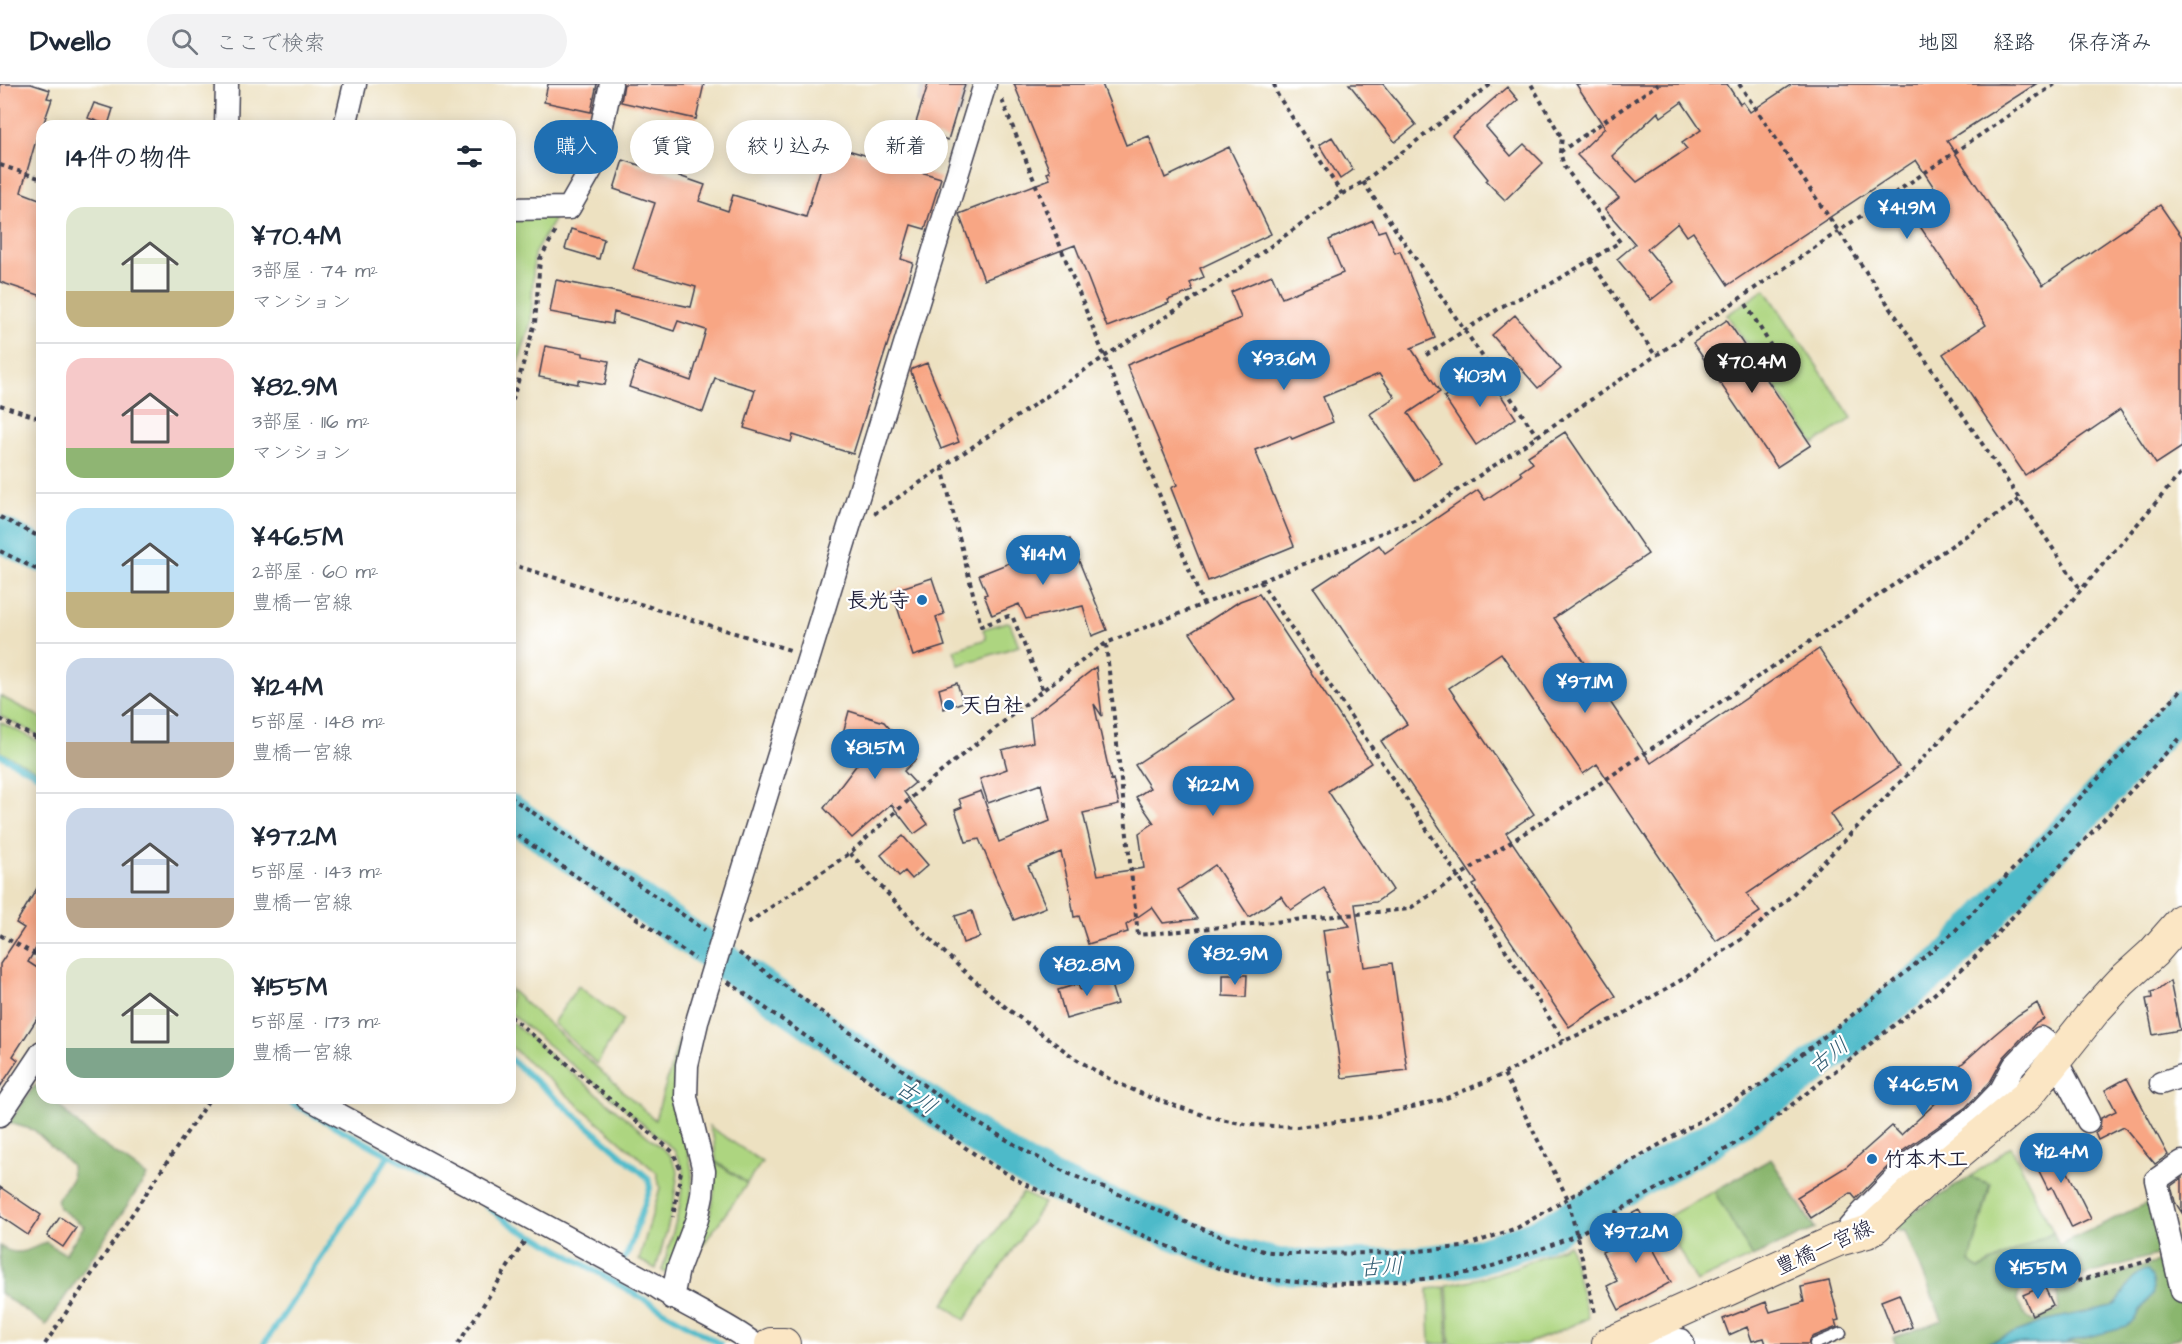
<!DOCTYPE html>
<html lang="ja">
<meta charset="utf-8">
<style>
:root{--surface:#fff;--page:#f2f2f3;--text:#1f2937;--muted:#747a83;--line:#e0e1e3;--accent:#1f6fb2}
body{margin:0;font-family:"Architects Daughter","Klee One",sans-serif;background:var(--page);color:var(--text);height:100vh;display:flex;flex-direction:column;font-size:22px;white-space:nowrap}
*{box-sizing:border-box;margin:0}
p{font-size:20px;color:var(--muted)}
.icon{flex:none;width:33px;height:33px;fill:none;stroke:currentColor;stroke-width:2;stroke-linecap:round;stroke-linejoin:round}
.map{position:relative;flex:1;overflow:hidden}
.drawer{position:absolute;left:36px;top:36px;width:480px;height:984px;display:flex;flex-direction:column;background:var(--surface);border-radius:18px;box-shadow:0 3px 15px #0003}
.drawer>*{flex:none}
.top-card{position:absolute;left:534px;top:36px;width:570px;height:54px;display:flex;gap:12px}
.price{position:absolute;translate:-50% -51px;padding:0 14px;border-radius:21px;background:var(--accent);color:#fff;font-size:20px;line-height:39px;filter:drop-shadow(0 2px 3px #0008)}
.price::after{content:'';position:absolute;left:50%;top:36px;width:18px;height:14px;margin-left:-9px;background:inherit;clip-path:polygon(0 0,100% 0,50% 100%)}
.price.active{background:#222;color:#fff}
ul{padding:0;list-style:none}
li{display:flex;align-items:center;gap:18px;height:150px;padding:0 30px}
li+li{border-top:2px solid var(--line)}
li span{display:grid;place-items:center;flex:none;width:168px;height:120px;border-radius:18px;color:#555}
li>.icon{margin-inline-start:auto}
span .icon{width:72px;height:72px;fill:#fffc;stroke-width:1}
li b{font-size:26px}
h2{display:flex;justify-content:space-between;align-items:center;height:72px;padding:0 30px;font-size:26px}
.pill{padding:0 21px;border-radius:27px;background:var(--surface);box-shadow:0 3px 15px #0003;font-size:21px;line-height:54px}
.pill.active{background:var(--accent);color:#fff}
header{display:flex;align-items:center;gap:36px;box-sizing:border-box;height:84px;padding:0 30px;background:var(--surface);border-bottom:2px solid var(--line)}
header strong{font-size:28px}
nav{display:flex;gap:33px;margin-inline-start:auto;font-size:21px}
.search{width:420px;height:54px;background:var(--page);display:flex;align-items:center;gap:15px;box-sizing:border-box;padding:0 21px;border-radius:33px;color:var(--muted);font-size:22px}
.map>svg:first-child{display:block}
.industrial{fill:#cdc2b9}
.green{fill:#add580;stroke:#687c5e;stroke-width:1.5}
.forest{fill:#8ab66e;stroke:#566c54;stroke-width:1.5}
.water{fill:#4ebac9;stroke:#386e82;stroke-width:1.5}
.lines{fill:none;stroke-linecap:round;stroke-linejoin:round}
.stream{stroke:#4ebac9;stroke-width:6}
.river{stroke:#4ebac9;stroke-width:36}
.building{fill:#f8a684;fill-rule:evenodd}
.lane-casing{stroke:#403f4f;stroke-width:13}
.street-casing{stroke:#403f4f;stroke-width:25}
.secondary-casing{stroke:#403f4f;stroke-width:34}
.path{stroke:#403f4f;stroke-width:4;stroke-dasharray:4.5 4.5;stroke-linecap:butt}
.lane{stroke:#fff;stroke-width:10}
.street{stroke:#fff;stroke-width:22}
.secondary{stroke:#fbe6c4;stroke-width:32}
.poi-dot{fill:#1f6fb2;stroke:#fff;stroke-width:2}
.labels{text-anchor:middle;stroke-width:4.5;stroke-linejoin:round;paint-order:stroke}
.poi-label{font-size:21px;font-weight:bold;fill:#22223b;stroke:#fff;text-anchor:start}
.street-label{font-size:21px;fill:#22223b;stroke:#fff}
.water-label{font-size:22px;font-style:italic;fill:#345f74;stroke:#fff}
</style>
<header>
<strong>Dwello</strong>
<div class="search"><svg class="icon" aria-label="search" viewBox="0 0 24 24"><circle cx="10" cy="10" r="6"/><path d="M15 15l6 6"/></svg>ここで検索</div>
<nav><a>地図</a><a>経路</a><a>保存済み</a></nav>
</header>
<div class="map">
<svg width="2182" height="1260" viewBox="0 0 2182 1260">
<rect width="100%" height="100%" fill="#fff"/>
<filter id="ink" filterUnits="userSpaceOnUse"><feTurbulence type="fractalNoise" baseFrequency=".0167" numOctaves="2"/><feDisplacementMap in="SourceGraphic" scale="12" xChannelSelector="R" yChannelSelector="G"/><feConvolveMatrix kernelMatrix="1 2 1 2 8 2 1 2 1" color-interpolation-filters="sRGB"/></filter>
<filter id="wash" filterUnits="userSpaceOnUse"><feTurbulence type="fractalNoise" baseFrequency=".008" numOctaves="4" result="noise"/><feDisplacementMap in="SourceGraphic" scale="24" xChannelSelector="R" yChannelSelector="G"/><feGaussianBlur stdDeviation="1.35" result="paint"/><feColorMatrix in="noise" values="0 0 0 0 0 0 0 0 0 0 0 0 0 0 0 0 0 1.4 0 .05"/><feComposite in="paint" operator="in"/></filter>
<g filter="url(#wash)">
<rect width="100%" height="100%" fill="#ede1c1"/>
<path class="industrial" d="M 921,0 L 970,0 L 960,33 L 917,19 Z"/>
<path class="green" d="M 551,131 L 554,136 L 534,170 L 531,238 L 518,280 L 510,278 L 510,132 Z
M 1765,205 L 1852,334 L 1814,360 L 1727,231 Z
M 1007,538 L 1010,539 L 1019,562 L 959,581 L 954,566 L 986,555 L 983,545 Z
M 0,612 L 42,634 L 42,653 L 0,632 Z
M 0,638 L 42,659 L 42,689 L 0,668 Z
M 578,902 L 623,936 L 597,980 L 553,939 Z
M 510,905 L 655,1036 L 683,943 C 678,971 671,998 676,1026 C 679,1047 690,1066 692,1088 C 694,1124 680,1159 671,1192 L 662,1187 L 679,1126 L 684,1087 L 674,1066 L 510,929 Z
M 510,937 L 670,1071 L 678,1088 L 673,1123 L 656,1185 L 639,1176 L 660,1104 L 657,1089 L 510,962 Z
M 709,1042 L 762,1078 L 747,1099 L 716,1077 L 714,1056 Z
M 2011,1062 L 2053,1148 L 1979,1185 L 1970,1178 L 1991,1100 L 1970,1093 Z
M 715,1078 L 747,1100 L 697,1169 C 709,1139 717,1110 715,1078 Z
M 1714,1107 L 1752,1173 L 1696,1198 L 1663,1135 Z
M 1023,1109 L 1044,1119 L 965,1236 L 944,1220 Z
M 1569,1160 L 1588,1234 L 1553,1250 L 1525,1260 L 1450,1260 L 1447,1201 C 1491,1194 1529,1179 1569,1160 Z
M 1445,1203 L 1448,1260 L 1430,1260 L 1428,1205 Z"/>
<path class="forest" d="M 35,1001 L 42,1007 L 42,1014 L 51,1014 L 88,1050 L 147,1092 L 46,1241 L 0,1209 L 0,1162 C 17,1174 29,1166 46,1158 L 65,1170 L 84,1142 L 59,1124 L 57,1116 L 72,1095 L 71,1081 L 34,1046 L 9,1039 Z
M 1771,1075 L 1815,1145 L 1752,1173 L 1714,1107 Z
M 1970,1093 L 1990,1100 L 1970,1178 L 1979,1185 L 2053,1148 L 2059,1161 L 2157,1114 L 2170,1167 L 2053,1200 L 2046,1196 L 2019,1208 L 2017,1216 L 2027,1234 L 2034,1238 L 2059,1226 L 2057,1208 L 2171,1174 C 2176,1201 2182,1224 2182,1252 L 2163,1260 L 1896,1260 L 1893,1254 L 1942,1236 L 1906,1147 L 1898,1147 L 1895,1139 Z"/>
<path class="water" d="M 2147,1186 L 2152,1193 L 2153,1209 L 2136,1233 L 2127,1243 L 2061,1260 L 1984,1260 L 2048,1236 L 2112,1222 C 2128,1212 2130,1187 2147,1186 Z"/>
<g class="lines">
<path class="stream" d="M 0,671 L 42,693
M 510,975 L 648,1094 L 650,1104 L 628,1168 L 622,1178
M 282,1014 L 464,1111
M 486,1122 L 518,1145 L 541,1155 L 720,1260
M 264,1260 L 389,1071"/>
<path class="river" d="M 0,450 L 42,471
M 510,728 L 965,1045 L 1018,1080 L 1054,1099 L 1228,1170 L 1278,1182 L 1326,1184 L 1400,1182 L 1473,1174 L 1539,1152 L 1708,1057 L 1792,1000 L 1946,877 L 2182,624"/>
</g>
<g id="blocks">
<path class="building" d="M 0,0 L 31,0 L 50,6 L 47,14 L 52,15 L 41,47 L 39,46 L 21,108 L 42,116 L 42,212 L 0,198 Z
M 548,0 L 597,0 L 591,28 L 544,18 Z
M 624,0 L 704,0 L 696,35 L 621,18 Z
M 928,0 L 965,0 L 948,56 L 914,45 Z
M 1014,0 L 1102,0 L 1126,61 L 1149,52 L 1165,94 L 1229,63 L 1271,150 L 1200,184 L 1204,193 L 1190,199 L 1193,207 L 1168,216 L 1169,219 L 1107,243 L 1075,161 L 984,196 L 959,130 L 1050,95 L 1047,89 L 1050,88 Z
M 1349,0 L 1383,0 L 1416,41 L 1395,58 Z
M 1576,0 L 1727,0 L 1740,20 L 1743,18 L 1750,28 L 1792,0 L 2036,0 L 1947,57 L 2043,201 L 2160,121 L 2182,153 L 2182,363 L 2156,380 L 2120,326 L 2025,391 L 1943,270 L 1986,241 L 1907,123 L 1935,105 L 1916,76 L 1728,201 L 1693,148 L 1687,152 L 1678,139 L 1647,165 L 1674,198 L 1651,216 L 1617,175 L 1635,160 L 1605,125 L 1619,114 L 1577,71 L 1605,44 ZM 1682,18 L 1701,46 L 1682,59 L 1687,65 L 1637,98 L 1612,72 L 1658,28 L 1661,33 Z
M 1507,3 L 1518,16 L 1486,43 L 1511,72 L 1524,60 L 1543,79 L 1505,116 L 1486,97 L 1488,95 L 1452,51 Z
M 94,19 L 113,25 L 108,41 L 88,34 Z
M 1332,53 L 1353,86 L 1340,95 L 1319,61 Z
M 828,60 L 941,94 L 925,145 L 911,141 L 901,175 L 913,179 L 853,370 L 793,351 L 791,358 L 744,344 L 755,306 L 715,294 L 703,328 L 629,303 L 638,278 L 691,297 L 706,246 L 678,237 L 674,247 L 614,228 L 612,240 L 550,228 L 556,196 L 691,223 L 696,203 L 633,185 L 655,119 L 614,105 L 623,76 L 661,88 L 662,86 L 705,101 L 699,117 L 728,127 L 733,111 L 806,133 Z
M 1373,136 L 1378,148 L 1385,146 L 1395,169 L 1400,167 L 1435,254 L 1411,264 L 1440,308 L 1408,329 L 1442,379 L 1415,397 L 1370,330 L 1395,313 L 1379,290 L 1323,313 L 1333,338 L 1292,355 L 1290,352 L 1255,366 L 1294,462 L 1208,497 L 1171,404 L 1177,401 L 1127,281 L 1241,234 L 1231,208 L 1272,191 L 1282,214 L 1343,189 L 1329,156 Z
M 571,145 L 604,155 L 599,175 L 565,165 Z
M 1515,231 L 1561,285 L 1538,304 L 1492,251 Z
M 1727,236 L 1811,361 L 1777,383 L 1693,259 Z
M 545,262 L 583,269 L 583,272 L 609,277 L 605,301 L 578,296 L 578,300 L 539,293 Z
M 927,279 L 959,358 L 941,365 L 911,288 L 912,285 Z
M 1484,286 L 1516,334 L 1476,361 L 1444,313 Z
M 1565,348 L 1648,470 L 1554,534 L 1651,679 L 1819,565 L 1899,683 L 1830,730 L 1841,746 L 1747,810 L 1760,828 L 1716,857 L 1597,680 L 1583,690 L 1501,569 L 1449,604 L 1534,730 L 1506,749 L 1616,912 L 1569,943 L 1473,801 L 1477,799 L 1381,657 L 1407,640 L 1314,504 L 1379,461 L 1385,469 L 1478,406 L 1485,416 L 1522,391 L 1520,388 L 1533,379 L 1528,372 Z
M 1070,455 L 1107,546 L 1092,552 L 1083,522 L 1026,535 L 1019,520 L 992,531 L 984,511 L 987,510 L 979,491 Z
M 932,494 L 944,530 L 936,533 L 945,562 L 913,572 L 892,507 Z
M 1259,510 L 1371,679 L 1328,707 L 1393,806 L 1376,818 L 1355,820 L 1364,883 L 1392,879 L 1407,986 L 1342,994 L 1326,888 L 1329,888 L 1323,846 L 1350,842 L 1324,804 L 1291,826 L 1281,812 L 1249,833 L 1215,781 L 1178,806 L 1197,835 L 1163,839 L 1152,823 L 1126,841 L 1128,848 L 1088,860 L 1079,832 L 1074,833 L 1071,814 L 1072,814 L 1061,768 L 1028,782 L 1046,823 L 1014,836 L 979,755 L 966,758 L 955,726 L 962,723 L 959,715 L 981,707 L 999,758 L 1050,737 L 1041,700 L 988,719 L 980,695 L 1007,685 L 1002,666 L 1033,658 L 1030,634 L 1096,583 L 1102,632 L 1094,620 L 1111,696 L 1113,695 L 1119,721 L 1083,729 L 1098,791 L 1144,784 L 1139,749 L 1154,739 L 1136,713 L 1150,704 L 1135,681 L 1234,615 L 1190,549 L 1240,517 Z
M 957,599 L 963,618 L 944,625 L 939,605 Z
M 849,627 L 884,638 L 916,675 L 904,687 L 915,699 L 904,708 L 928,740 L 914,750 L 891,720 L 852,754 L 824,724 L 874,658 L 843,649 Z
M 903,752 L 928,781 L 912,795 L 905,787 L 899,792 L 881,771 Z
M 42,796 L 42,854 L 28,878 L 42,887 L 42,927 L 13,972 L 18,976 L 0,1003 L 0,880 L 24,844 L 16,839 Z
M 972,827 L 980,853 L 963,859 L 955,832 Z
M 1108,891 L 1117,920 L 1066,935 L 1058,906 L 1078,900 L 1080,906 L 1085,905 L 1084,898 Z
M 1223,891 L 1247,891 L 1246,913 L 1223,912 Z
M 2170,897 L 2180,946 L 2153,951 L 2146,915 L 2152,914 L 2151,908 L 2158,906 Z
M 2037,919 L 2044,935 L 2035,940 L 2004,973 L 1990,998 L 1966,1023 L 1904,1066 L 1856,1115 L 1851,1109 L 1811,1134 L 1797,1113 L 1846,1083 L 1892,1042 L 1901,1051 L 1942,1013 L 1934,1005 L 1994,951 L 2018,931 Z
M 2127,994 L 2168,1071 L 2155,1080 L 2124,1043 L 2098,1056 L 2095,1049 L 2100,1044 L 2101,1034 L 2116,1027 L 2105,1006 Z
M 2053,1058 L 2091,1135 L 2072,1144 L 2052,1103 L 2048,1105 L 2030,1069 Z
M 2182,1094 L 2182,1129 L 2175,1118 L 2171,1102 Z
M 0,1103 L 41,1131 L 28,1151 L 0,1132 Z
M 1639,1126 L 1646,1140 L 1650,1137 L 1660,1154 L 1650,1159 L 1671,1198 L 1619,1226 L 1607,1202 L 1617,1197 L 1602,1168 L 1635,1151 L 1625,1133 Z
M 60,1133 L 76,1144 L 63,1163 L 47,1152 Z
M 1829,1197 L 1839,1236 L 1835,1237 L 1837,1243 L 1812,1253 L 1808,1260 L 1766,1260 L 1764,1254 L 1752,1257 L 1747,1243 L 1729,1251 L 1723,1235 L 1766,1218 L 1770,1228 L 1804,1218 L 1801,1203 Z
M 2044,1202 L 2053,1221 L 2032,1231 L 2023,1211 Z
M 1899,1210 L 1912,1243 L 1894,1250 L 1881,1217 Z"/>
</g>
</g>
<g filter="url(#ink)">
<use href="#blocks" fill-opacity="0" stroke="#403f4f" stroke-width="1.5"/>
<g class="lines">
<defs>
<path id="lane" d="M 1815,1260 L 1841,1249"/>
<path id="street" d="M 226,42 L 227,0
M 345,42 L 355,0
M 510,125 L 569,124 L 593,82 L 611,0
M 2161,999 L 2182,992
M 308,1014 L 653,1200 C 685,1223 723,1236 754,1260
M 0,1031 L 42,968
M 2182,1078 L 2156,1096 L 2182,1207
M 1838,1156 L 1861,1130 L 1912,1077 L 1976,1032 L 2001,1006 L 2014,982 L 2041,954 L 2053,963 L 2056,976 L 2088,1037
M 672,1214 L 678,1185 L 697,1135 L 702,1111 L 704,1087 L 686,1013 L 687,981 L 698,934 L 985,0
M 1650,1260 L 1670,1256 L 1681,1256 L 1683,1260"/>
<path id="secondary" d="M 771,1260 L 784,1260
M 1608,1260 L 1813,1167 L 1838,1156 L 1867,1148 L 1875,1143 L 1920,1101 L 2026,1013 L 2096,925 L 2121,898 L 2153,869 L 2182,836"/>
</defs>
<use href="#lane" class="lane-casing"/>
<use href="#street" class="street-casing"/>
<use href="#secondary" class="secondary-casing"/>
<path class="path" d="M 1274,0 L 1277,10 L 1342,110
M 1739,0 L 2081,506
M 1002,16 L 1203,520
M 1560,68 L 1658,0
M 0,81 L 42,95
M 1363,98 L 1537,352
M 1590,176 L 1655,271
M 1746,220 L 1784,284
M 1426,271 L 1506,220 L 1549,201 L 1620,158 L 1564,82 L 1560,68 L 1562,54 L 1531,0
M 0,321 L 42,335
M 510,325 L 535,239 L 540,175 L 557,145
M 942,383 L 981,542 L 1009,532 L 1013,534 L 1043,606
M 874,430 L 1104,273 L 1242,183 L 1342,110 L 1363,98 L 1491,0
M 0,433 L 42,454
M 0,467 L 42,488
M 510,480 L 790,566
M 1260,497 L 1458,792 L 1564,957
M 1106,560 L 1138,851 L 1409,825 L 1599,700 L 2019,416
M 0,635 L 42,657
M 510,713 L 705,846
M 510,746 L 695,875
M 850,769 L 924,849 L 966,889 L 1009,926 L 1076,975 L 1111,996 L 1149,1013 L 1206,1032 L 1250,1041 L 1297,1043 L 1373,1033 L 1444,1015 L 1504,990 L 1564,957 L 1616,934 L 1688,892 L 1743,854 L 1792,811 L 2056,535 L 2182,388
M 748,839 L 850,769 L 931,696 L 1043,606 L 1106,559 L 1414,436 L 2055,0
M 0,851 L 42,874
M 739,869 L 971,1035 L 1024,1066 L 1065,1088 L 1227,1155 L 1263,1167 L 1286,1170 L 1396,1169 L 1462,1163 L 1517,1144 L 1763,1000 L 1882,908 L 1954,848 L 2182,605
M 728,898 L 976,1071 L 1024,1100 L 1223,1186 L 1261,1195 L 1308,1199 L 1355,1200 L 1423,1195 L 1474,1188 L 1523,1172 L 1577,1151 L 1728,1064 L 1772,1036 L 1933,911 L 1974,874 L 2182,652
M 510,932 L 673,1068 L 681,1087 L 673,1133
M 1504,990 L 1568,1115 L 1595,1229
M 2060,1202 L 2155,1175
M 45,1260 L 210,1014
M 458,1260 L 526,1155"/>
<use href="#lane" class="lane"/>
<use href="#street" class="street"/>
<use href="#secondary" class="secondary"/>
</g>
</g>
<g class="poi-dot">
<circle cx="922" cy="516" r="6"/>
<circle cx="949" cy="621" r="6"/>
<circle cx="1872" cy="1075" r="6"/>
</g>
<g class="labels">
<g class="poi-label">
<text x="910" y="523" text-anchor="end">長光寺</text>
<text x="961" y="628">天白社</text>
<text x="1884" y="1082">竹本木工</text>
</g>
<g class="street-label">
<text transform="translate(1824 1163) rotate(-24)" y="7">豊橋一宮線</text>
</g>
<g class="water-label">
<text transform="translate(1828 971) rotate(-38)" y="8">古川</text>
<text transform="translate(917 1012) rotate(35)" y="8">古川</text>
<text transform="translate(1381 1182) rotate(-3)" y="8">古川</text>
</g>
</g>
</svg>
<b class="price" style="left:1907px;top:156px">¥41.9M</b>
<b class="price" style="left:1284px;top:307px">¥93.6M</b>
<b class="price active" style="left:1752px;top:310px">¥70.4M</b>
<b class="price" style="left:1480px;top:324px">¥103M</b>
<b class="price" style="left:1043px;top:502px">¥114M</b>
<b class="price" style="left:1585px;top:630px">¥97.1M</b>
<b class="price" style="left:875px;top:696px">¥81.5M</b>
<b class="price" style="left:1213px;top:733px">¥122M</b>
<b class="price" style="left:1235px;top:902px">¥82.9M</b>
<b class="price" style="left:1087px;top:913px">¥82.8M</b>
<b class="price" style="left:1923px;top:1033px">¥46.5M</b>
<b class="price" style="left:2061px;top:1100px">¥124M</b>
<b class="price" style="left:1636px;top:1180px">¥97.2M</b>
<b class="price" style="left:2038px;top:1216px">¥155M</b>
<div class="top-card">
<a class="pill active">購入</a>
<a class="pill">賃貸</a>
<a class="pill">絞り込み</a>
<a class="pill">新着</a>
</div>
<section class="drawer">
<h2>14件の物件<svg class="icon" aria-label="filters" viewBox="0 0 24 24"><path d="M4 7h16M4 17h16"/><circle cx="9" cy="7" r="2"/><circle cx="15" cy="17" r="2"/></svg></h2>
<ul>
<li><span style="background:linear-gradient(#dfe7d0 70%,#c2b280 0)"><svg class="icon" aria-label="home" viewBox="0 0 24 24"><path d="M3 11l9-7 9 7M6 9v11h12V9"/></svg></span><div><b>¥70.4M</b><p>3部屋 · 74 m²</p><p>マンション</p></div></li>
<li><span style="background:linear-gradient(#f6c9c9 75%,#8fb573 0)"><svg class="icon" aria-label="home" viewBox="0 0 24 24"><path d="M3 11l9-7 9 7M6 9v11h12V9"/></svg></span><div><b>¥82.9M</b><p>3部屋 · 116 m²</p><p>マンション</p></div></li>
<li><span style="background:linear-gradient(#bfe0f5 70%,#c2b280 0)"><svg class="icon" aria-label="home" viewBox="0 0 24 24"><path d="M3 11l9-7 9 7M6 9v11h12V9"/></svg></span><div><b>¥46.5M</b><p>2部屋 · 60 m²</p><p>豊橋一宮線</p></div></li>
<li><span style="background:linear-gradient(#c9d6e8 70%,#b9a48a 0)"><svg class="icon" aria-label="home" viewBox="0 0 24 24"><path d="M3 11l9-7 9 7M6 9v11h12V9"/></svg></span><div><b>¥124M</b><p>5部屋 · 148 m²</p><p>豊橋一宮線</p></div></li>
<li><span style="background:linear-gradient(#c9d6e8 75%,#b9a48a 0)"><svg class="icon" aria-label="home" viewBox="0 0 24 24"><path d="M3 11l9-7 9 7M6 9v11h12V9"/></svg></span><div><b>¥97.2M</b><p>5部屋 · 143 m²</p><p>豊橋一宮線</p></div></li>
<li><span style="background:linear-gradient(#dfe7d0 75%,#7fa58c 0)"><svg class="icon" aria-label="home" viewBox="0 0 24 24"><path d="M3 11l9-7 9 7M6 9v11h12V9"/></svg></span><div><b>¥155M</b><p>5部屋 · 173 m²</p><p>豊橋一宮線</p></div></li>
</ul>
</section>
</div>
